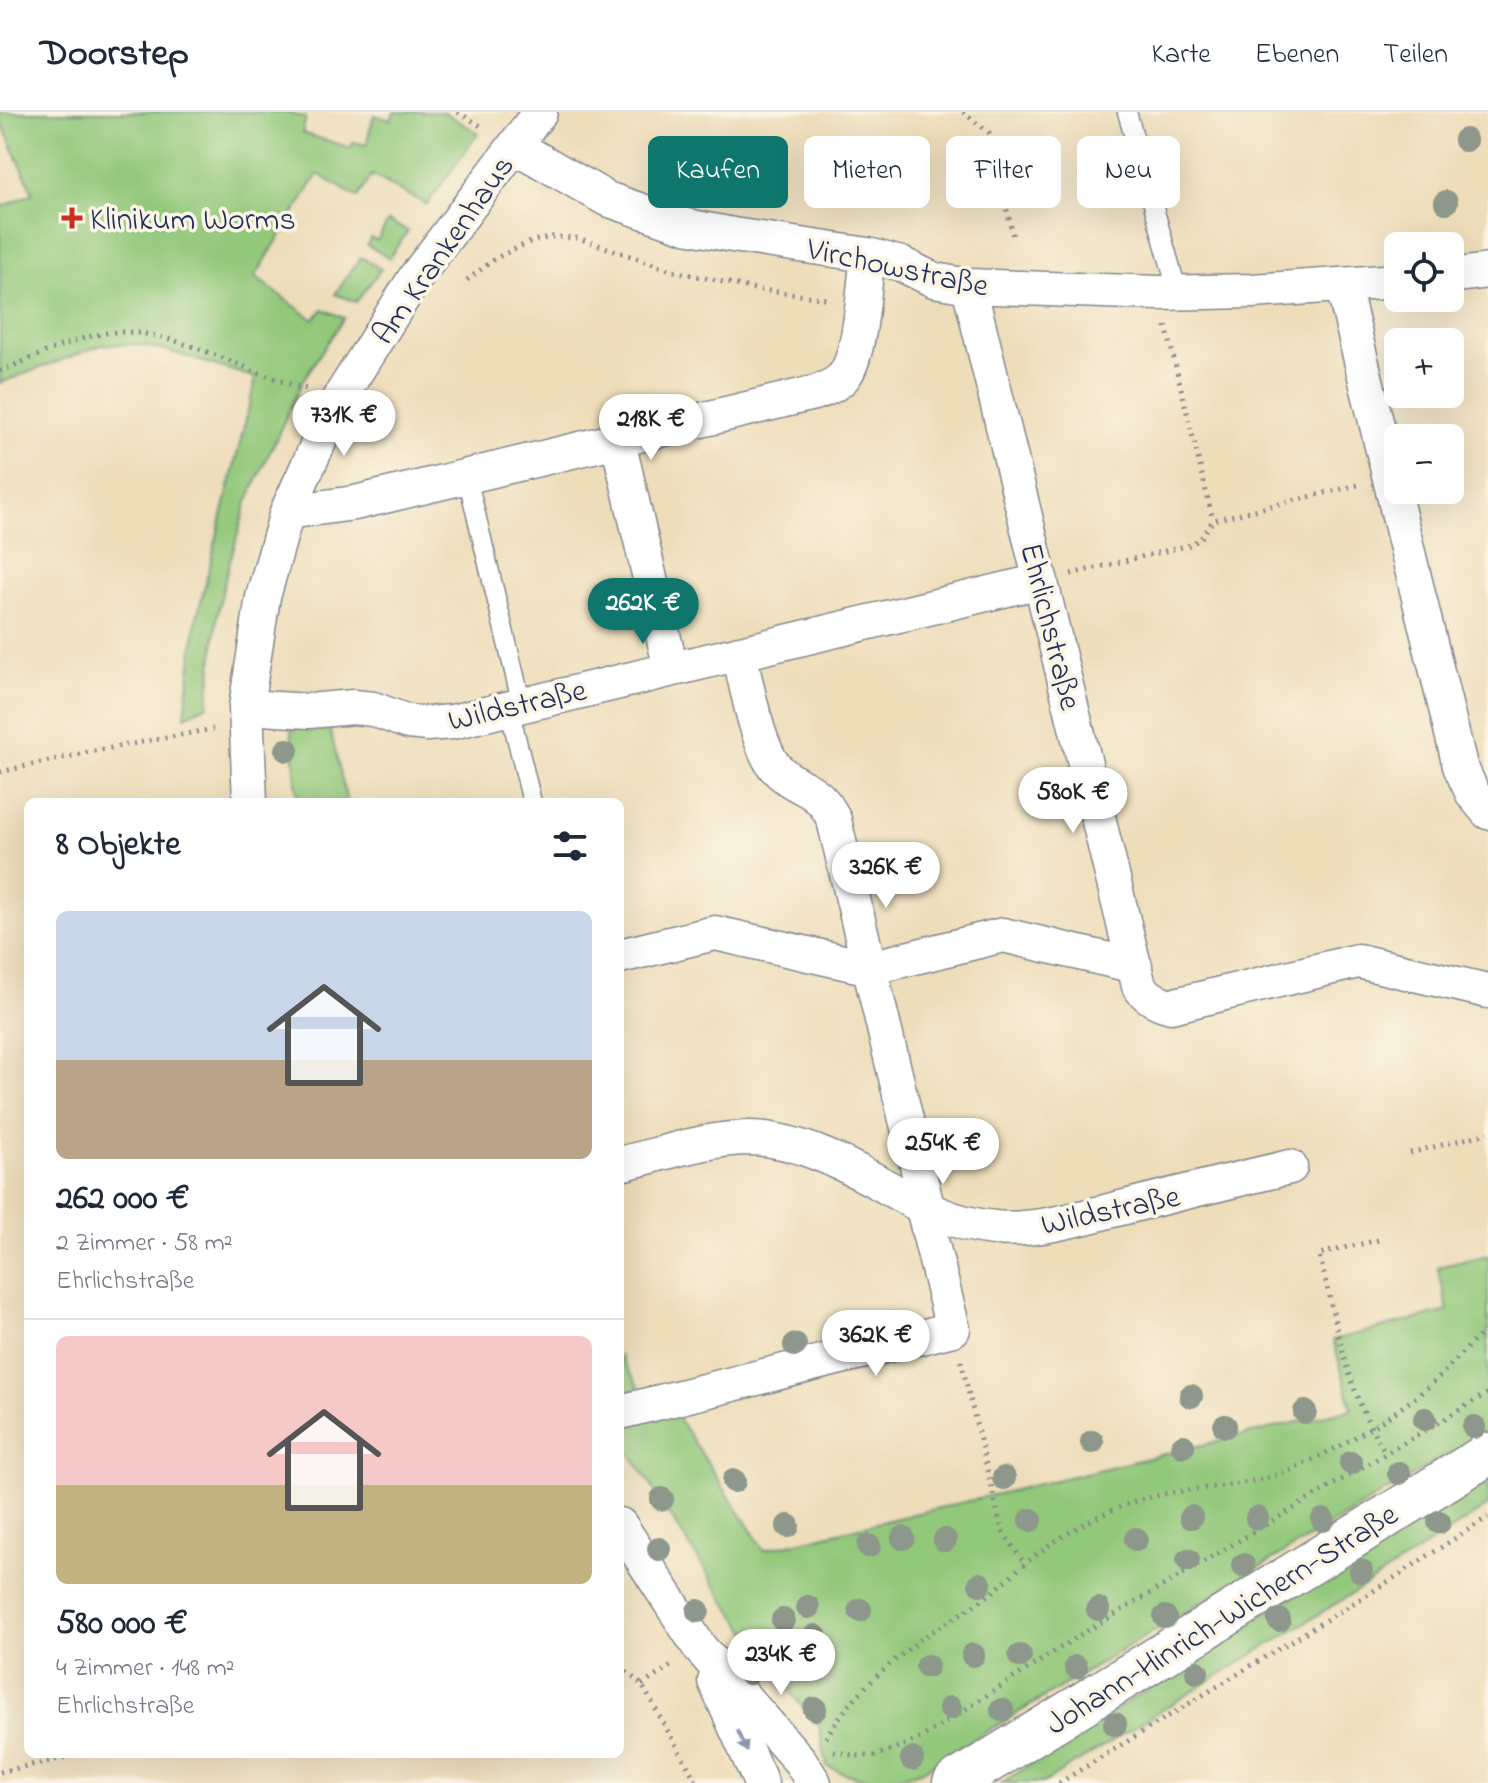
<!DOCTYPE html>
<html lang="de">
<meta charset="utf-8">
<style>
:root{--surface:#fff;--page:#f2f2f3;--text:#1f2937;--muted:#747a83;--line:#e0e1e3;--accent:#0f766e}
body{margin:0;font-family:"Indie Flower",sans-serif;background:var(--page);color:var(--text);height:100vh;display:flex;flex-direction:column;font-size:30px;white-space:nowrap}
*{box-sizing:border-box;margin:0}
p{font-size:26px;color:var(--muted)}
.icon{flex:none;width:44px;height:44px;fill:none;stroke:currentColor;stroke-width:2;stroke-linecap:round;stroke-linejoin:round}
.map{position:relative;flex:1;overflow:hidden}
.sheet{position:absolute;left:24px;top:686px;width:600px;height:960px;display:flex;flex-direction:column;background:var(--surface);border-radius:12px;box-shadow:0 8px 32px #0002}
.sheet>*{flex:none}
.guide{position:absolute;left:648px;top:24px;width:720px;height:72px;display:flex;gap:16px}
.fabs{position:absolute;left:1384px;top:120px;display:grid;gap:16px}
.fabs a{display:grid;place-items:center;width:80px;height:80px;border-radius:12px;background:var(--surface);box-shadow:0 8px 32px #0002;font-size:40px}
.price{position:absolute;translate:-50% -68px;padding:0 18px;border-radius:28px;background:#fff;color:#222;font-size:26px;line-height:52px;filter:drop-shadow(0 2px 4px #0008)}
.price::after{content:'';position:absolute;left:50%;top:48px;width:24px;height:18px;margin-left:-12px;background:inherit;clip-path:polygon(0 0,100% 0,50% 100%)}
.price.selected{background:var(--accent);color:#fff}
ul{padding:0;list-style:none}
li{display:grid;align-content:center;gap:16px;height:424px;padding:0 32px}
li+li{border-top:2px solid var(--line)}
li span{display:grid;place-items:center;height:248px;border-radius:12px;color:#555}
li>.icon{margin-inline-start:auto}
span .icon{width:144px;height:144px;fill:#fffc;stroke-width:1}
li b{font-size:34px}
h2{display:flex;justify-content:space-between;align-items:center;height:96px;padding:0 32px;font-size:34px}
.pill{padding:0 28px;border-radius:12px;background:var(--surface);box-shadow:0 8px 32px #0002;font-size:28px;line-height:72px}
.pill.selected{background:var(--accent);color:#fff}
header{display:flex;align-items:center;gap:48px;box-sizing:border-box;height:112px;padding:0 40px;background:var(--surface);border-bottom:2px solid var(--line)}
header strong{font-size:38px}
nav{display:flex;gap:44px;margin-inline-start:auto;font-size:28px}
.map>svg:first-child{display:block}
.grass{fill:#92c87a;stroke:#567c6c;stroke-width:2}
.lines{fill:none;stroke-linecap:round;stroke-linejoin:round}
.service-casing{stroke:#84868c;stroke-width:21}
.minor-casing{stroke:#84868c;stroke-width:37}
.tertiary-casing{stroke:#84868c;stroke-width:45}
.path{stroke:#84868c;stroke-width:5;stroke-dasharray:2 6;stroke-linecap:butt}
.service{stroke:#fff;stroke-width:18}
.minor{stroke:#fff;stroke-width:34}
.tertiary{stroke:#fff;stroke-width:42}
.tree{fill:#8d978b}
.oneway{fill:#8d97ae}
.poi-dot{fill:#c8321e;stroke:#fcf5e5;stroke-width:3}
.labels{text-anchor:middle;stroke-width:7;stroke-linejoin:round;paint-order:stroke}
.poi-label{font-size:32px;fill:#1b2f5e;stroke:#fcf5e5;text-anchor:start}
.street-label{font-size:32px;fill:#1b2f5e;stroke:#fcf5e5}
</style>
<header>
<strong>Doorstep</strong>
<nav><a>Karte</a><a>Ebenen</a><a>Teilen</a></nav>
</header>
<div class="map">
<svg width="1488" height="1671" viewBox="0 0 1488 1671">
<rect width="100%" height="100%" fill="#fcf5e5"/>
<filter id="ink" filterUnits="userSpaceOnUse"><feTurbulence type="fractalNoise" baseFrequency=".0125" numOctaves="2"/><feDisplacementMap in="SourceGraphic" scale="16" xChannelSelector="R" yChannelSelector="G"/><feConvolveMatrix kernelMatrix="1 2 1 2 8 2 1 2 1" color-interpolation-filters="sRGB"/></filter>
<filter id="wash" filterUnits="userSpaceOnUse"><feTurbulence type="fractalNoise" baseFrequency=".006" numOctaves="4" result="noise"/><feDisplacementMap in="SourceGraphic" scale="32" xChannelSelector="R" yChannelSelector="G"/><feGaussianBlur stdDeviation="1.8" result="paint"/><feColorMatrix in="noise" values="0 0 0 0 0 0 0 0 0 0 0 0 0 0 0 0 0 1.4 0 .05"/><feComposite in="paint" operator="in"/></filter>
<g filter="url(#wash)">
<rect width="100%" height="100%" fill="#edddb9"/>
<path class="grass" d="M 0,0 L 285,0 L 306,6 L 302,21 L 351,36 L 353,30 L 366,33 L 374,3 L 391,8 L 394,0 L 444,0 L 478,21 L 427,93 L 372,63 L 358,86 L 318,62 L 255,165 L 314,208 L 323,197 L 344,206 L 303,268 L 247,390 L 226,463 L 217,505 L 208,593 L 185,604 L 196,510 L 256,266 L 161,237 L 135,232 L 102,233 L 0,271 L 0,96 L 33,81 L 0,7 Z
M 388,109 L 408,119 L 389,146 L 367,133 L 371,126 L 377,129 Z
M 361,145 L 381,157 L 356,190 L 335,182 Z
M 329,612 L 347,690 L 298,690 L 291,617 Z
M 1488,1143 L 1488,1318 L 923,1658 C 887,1671 861,1671 827,1654 L 819,1614 L 798,1590 L 725,1489 L 620,1325 L 620,1244 L 641,1279 L 673,1298 L 764,1438 L 1352,1297 L 1333,1228 L 1448,1199 L 1438,1155 Z
M 1488,1364 L 1488,1394 L 1368,1472 L 1043,1671 L 1001,1671 L 1274,1496 Z"/>
</g>
<g filter="url(#ink)">
<g class="lines">
<defs>
<path id="service" d="M 1127,0 L 1178,181
M 467,365 L 522,593
M 509,596 L 532,690"/>
<path id="minor" d="M 515,34 L 607,87 L 686,114 L 733,123 L 868,143 L 901,152 L 934,168 L 969,174 L 1158,181 L 1252,179 L 1398,169
M 1450,164 L 1488,159
M 969,174 L 1139,874 C 1148,886 1157,890 1171,894 L 1358,849 L 1488,879
M 1343,174 L 1460,654 L 1473,682 L 1488,700
M 618,329 L 671,557
M 287,400 L 355,391 L 818,280 C 827,276 838,272 844,264 C 861,243 864,171 868,143
M 739,541 C 746,570 757,633 775,655 C 797,680 817,671 834,708 L 928,1099
M 246,595 L 309,599 L 353,595 L 373,597 L 408,610 L 427,612 L 452,610 L 1041,469
M 250,690 L 246,595 L 263,485 L 287,400 L 337,290 L 415,166 L 540,0
M 620,844 L 715,821 L 870,856 L 1003,823 L 1135,854
M 620,1052 C 662,1042 707,1026 751,1026 C 794,1027 839,1049 876,1069 C 917,1092 946,1111 994,1116 C 1037,1120 1083,1105 1125,1095 C 1180,1081 1235,1068 1290,1055
M 620,1300 L 953,1217 L 923,1096
M 620,1413 L 700,1536 L 800,1649 L 814,1671
M 715,1569 L 761,1671"/>
<path id="tertiary" d="M 954,1671 L 1488,1342"/>
</defs>
<use href="#service" class="service-casing"/>
<use href="#minor" class="minor-casing"/>
<use href="#tertiary" class="tertiary-casing"/>
<path class="path" d="M 458,0 L 484,16
M 963,0 L 989,21 L 1014,128
M 467,168 L 496,146 L 532,129 L 552,125 L 578,126 L 674,159 L 755,177 L 829,187
M 1166,214 L 1213,408
M 0,259 C 37,245 78,222 118,220 C 177,218 249,262 307,277
M 1071,462 L 1190,433 L 1201,426 L 1213,408 L 1358,373
M 0,660 L 89,640 L 213,617
M 1410,1041 L 1488,1021
M 1378,1128 L 1319,1142 C 1336,1209 1347,1283 1386,1341
M 961,1249 L 1002,1419 L 1025,1452
M 620,1555 L 642,1573 L 697,1671
M 642,1573 L 671,1554
M 826,1626 C 849,1586 886,1554 923,1526 C 944,1511 968,1499 989,1483 C 1002,1473 1013,1461 1026,1451 C 1059,1424 1097,1402 1137,1389 C 1189,1372 1246,1379 1297,1355 C 1343,1334 1399,1302 1436,1268 C 1454,1251 1468,1232 1488,1217
M 834,1639 L 856,1644 L 875,1644 L 921,1626 L 1080,1523 L 1488,1281
M 0,1660 L 81,1642
M 1059,1671 L 1375,1478 L 1488,1405"/>
<use href="#service" class="service"/>
<use href="#minor" class="minor"/>
<use href="#tertiary" class="tertiary"/>
</g>
<g class="tree">
<circle cx="1465" cy="28" r="12"/>
<circle cx="1446" cy="90" r="12"/>
<circle cx="287" cy="638" r="12"/>
<circle cx="795" cy="1233" r="12"/>
<circle cx="1191" cy="1284" r="12"/>
<circle cx="1305" cy="1300" r="12"/>
<circle cx="1425" cy="1307" r="12"/>
<circle cx="1225" cy="1314" r="12"/>
<circle cx="1474" cy="1315" r="12"/>
<circle cx="1092" cy="1330" r="12"/>
<circle cx="1183" cy="1334" r="12"/>
<circle cx="1351" cy="1351" r="12"/>
<circle cx="1399" cy="1361" r="12"/>
<circle cx="1004" cy="1366" r="12"/>
<circle cx="734" cy="1369" r="12"/>
<circle cx="662" cy="1387" r="12"/>
<circle cx="1191" cy="1405" r="12"/>
<circle cx="1257" cy="1406" r="12"/>
<circle cx="1031" cy="1408" r="12"/>
<circle cx="1323" cy="1408" r="12"/>
<circle cx="1439" cy="1410" r="12"/>
<circle cx="788" cy="1414" r="12"/>
<circle cx="903" cy="1426" r="12"/>
<circle cx="1136" cy="1427" r="12"/>
<circle cx="945" cy="1428" r="12"/>
<circle cx="869" cy="1434" r="12"/>
<circle cx="659" cy="1437" r="12"/>
<circle cx="1188" cy="1448" r="12"/>
<circle cx="1243" cy="1453" r="12"/>
<circle cx="1361" cy="1459" r="12"/>
<circle cx="980" cy="1472" r="12"/>
<circle cx="808" cy="1495" r="12"/>
<circle cx="1098" cy="1497" r="12"/>
<circle cx="860" cy="1498" r="12"/>
<circle cx="698" cy="1499" r="12"/>
<circle cx="1165" cy="1505" r="12"/>
<circle cx="783" cy="1508" r="12"/>
<circle cx="1279" cy="1508" r="12"/>
<circle cx="815" cy="1524" r="12"/>
<circle cx="973" cy="1543" r="12"/>
<circle cx="1020" cy="1544" r="12"/>
<circle cx="927" cy="1554" r="12"/>
<circle cx="1076" cy="1555" r="12"/>
<circle cx="1197" cy="1560" r="12"/>
<circle cx="749" cy="1561" r="12"/>
<circle cx="950" cy="1596" r="12"/>
<circle cx="815" cy="1597" r="12"/>
<circle cx="1002" cy="1598" r="12"/>
<circle cx="1115" cy="1612" r="12"/>
<circle cx="912" cy="1647" r="12"/>
</g>
<defs><path id="oneway-solid" d="M-6-.8H1V-3.2L6.5 0L1 3.2V.8H-6Z" transform="scale(2)"/></defs>
<use class="oneway" href="#oneway-solid" transform="translate(742 1629) rotate(66)"/>
</g>
<path class="poi-dot" d="M68 94h8v8h8v8h-8v8h-8v-8h-8v-8h8z"/>
<g class="labels">
<g class="poi-label">
<text x="90" y="117">Klinikum Worms</text>
</g>
<g class="street-label">
<text transform="translate(442 137) rotate(-55)" y="11">Am Krankenhaus</text>
<text transform="translate(898 154) rotate(12)" y="11">Virchowstraße</text>
<text transform="translate(1052 514) rotate(76)" y="11">Ehrlichstraße</text>
<text transform="translate(517 592) rotate(-13)" y="11">Wildstraße</text>
<text transform="translate(1110 1097) rotate(-12)" y="11">Wildstraße</text>
<text transform="translate(1221 1506) rotate(-32)" y="11">Johann-Hinrich-Wichern-Straße</text>
</g>
</g>
</svg>
<div class="fabs">
<a><svg class="icon" aria-label="locate" viewBox="0 0 24 24"><circle cx="12" cy="12" r="6"/><path d="M12 2v4M12 18v4M2 12h4M18 12h4"/></svg></a>
<a>+</a>
<a>−</a>
</div>
<b class="price" style="left:344px;top:346px">731K €</b>
<b class="price" style="left:651px;top:350px">218K €</b>
<b class="price selected" style="left:643px;top:534px">262K €</b>
<b class="price" style="left:1073px;top:723px">580K €</b>
<b class="price" style="left:886px;top:798px">326K €</b>
<b class="price" style="left:943px;top:1074px">254K €</b>
<b class="price" style="left:876px;top:1266px">362K €</b>
<b class="price" style="left:781px;top:1585px">234K €</b>
<div class="guide">
<a class="pill selected">Kaufen</a>
<a class="pill">Mieten</a>
<a class="pill">Filter</a>
<a class="pill">Neu</a>
</div>
<section class="sheet">
<h2>8 Objekte<svg class="icon" aria-label="filters" viewBox="0 0 24 24"><path d="M4 7h16M4 17h16"/><circle cx="9" cy="7" r="2"/><circle cx="15" cy="17" r="2"/></svg></h2>
<ul>
<li><span style="background:linear-gradient(#c9d6e8 60%,#b9a48a 0)"><svg class="icon" aria-label="home" viewBox="0 0 24 24"><path d="M3 11l9-7 9 7M6 9v11h12V9"/></svg></span><div><b>262 000 €</b><p>2 Zimmer · 58 m²</p><p>Ehrlichstraße</p></div></li>
<li><span style="background:linear-gradient(#f6c9c9 60%,#c2b280 0)"><svg class="icon" aria-label="home" viewBox="0 0 24 24"><path d="M3 11l9-7 9 7M6 9v11h12V9"/></svg></span><div><b>580 000 €</b><p>4 Zimmer · 148 m²</p><p>Ehrlichstraße</p></div></li>
</ul>
</section>
</div>
